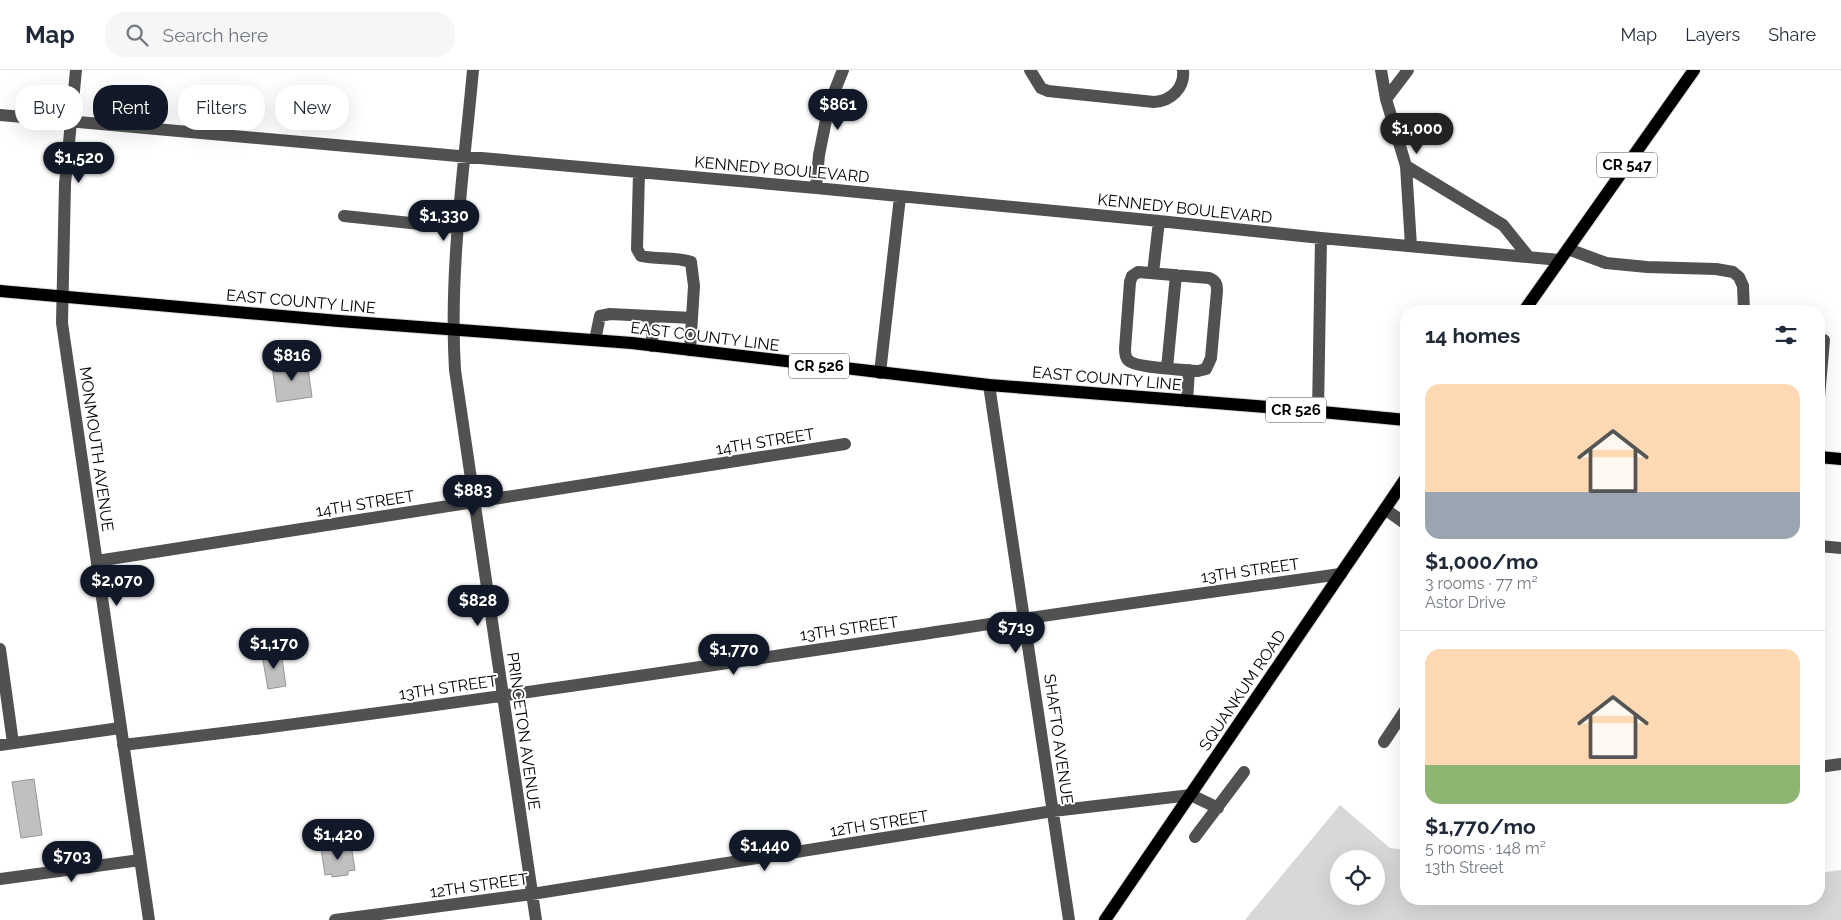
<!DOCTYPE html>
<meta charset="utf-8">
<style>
:root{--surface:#fff;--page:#f6f6f7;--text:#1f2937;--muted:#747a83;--line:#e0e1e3;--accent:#111827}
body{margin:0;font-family:Raleway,sans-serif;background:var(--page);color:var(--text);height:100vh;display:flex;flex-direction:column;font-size:19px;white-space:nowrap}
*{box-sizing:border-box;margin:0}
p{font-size:16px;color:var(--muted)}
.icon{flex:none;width:28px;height:28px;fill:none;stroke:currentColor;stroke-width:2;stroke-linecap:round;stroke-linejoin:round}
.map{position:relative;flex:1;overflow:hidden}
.details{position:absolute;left:1400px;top:235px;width:425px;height:600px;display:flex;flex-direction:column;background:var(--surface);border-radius:20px;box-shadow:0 5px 20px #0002}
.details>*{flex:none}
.banner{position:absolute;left:15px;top:15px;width:475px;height:45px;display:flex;gap:10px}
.tools{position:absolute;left:1330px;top:780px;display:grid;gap:10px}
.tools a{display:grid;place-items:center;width:55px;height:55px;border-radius:50%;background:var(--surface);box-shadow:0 5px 20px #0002;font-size:25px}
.price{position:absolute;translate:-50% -42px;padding:0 11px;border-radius:18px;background:var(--accent);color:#fff;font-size:16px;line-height:32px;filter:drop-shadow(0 1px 2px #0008)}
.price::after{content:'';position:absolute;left:50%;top:30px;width:15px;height:11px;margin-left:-8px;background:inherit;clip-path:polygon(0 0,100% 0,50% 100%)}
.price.selected{background:#222;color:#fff}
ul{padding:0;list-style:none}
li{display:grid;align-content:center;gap:10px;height:265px;padding:0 25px}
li+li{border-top:1px solid var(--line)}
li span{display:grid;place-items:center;height:155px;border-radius:15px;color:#555}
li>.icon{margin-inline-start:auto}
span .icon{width:90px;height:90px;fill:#fffc;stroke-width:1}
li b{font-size:21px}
h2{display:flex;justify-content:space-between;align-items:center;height:60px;padding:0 25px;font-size:21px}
.chip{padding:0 18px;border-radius:20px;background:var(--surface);box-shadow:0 5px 20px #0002;font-size:18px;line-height:45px}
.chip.selected{background:var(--accent);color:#fff}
header{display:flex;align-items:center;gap:30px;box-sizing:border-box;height:70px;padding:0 25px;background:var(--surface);border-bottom:1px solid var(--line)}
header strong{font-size:24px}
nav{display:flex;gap:28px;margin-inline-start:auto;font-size:18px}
.search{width:350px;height:45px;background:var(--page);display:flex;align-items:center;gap:12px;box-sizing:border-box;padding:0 18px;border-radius:20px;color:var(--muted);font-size:19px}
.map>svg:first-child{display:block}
.green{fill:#d8d8d8;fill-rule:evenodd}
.building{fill:#c0c0c0;stroke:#959595}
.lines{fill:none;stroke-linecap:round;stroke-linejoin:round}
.major-casing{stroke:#dbdbdb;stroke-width:14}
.minor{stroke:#515151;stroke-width:12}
.major{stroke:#000;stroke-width:12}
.labels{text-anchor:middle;stroke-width:4;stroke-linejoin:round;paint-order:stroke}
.shield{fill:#fff;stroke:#4c4c4c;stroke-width:1}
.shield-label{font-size:15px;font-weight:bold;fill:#000}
.street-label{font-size:16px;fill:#000;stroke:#fff}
</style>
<header>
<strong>Map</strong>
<div class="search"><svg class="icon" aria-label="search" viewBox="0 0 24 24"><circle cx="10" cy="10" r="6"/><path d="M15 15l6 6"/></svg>Search here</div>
<nav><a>Map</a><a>Layers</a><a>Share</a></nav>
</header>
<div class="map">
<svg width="1841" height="850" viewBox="0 0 1841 850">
<rect width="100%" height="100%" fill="#fff"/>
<path class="green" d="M 1340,735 L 1390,778 L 1406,780 L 1406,829 L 1819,829 L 1819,803 L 1841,800 L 1841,850 L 1245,850 ZM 1339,789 L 1376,789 L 1376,826 L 1339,826 Z"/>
<path class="building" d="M 307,291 L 312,327 L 277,332 L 272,296 Z
M 281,582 L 286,616 L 268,619 L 262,585 Z
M 34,709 L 42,765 L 21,768 L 12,712 Z
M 351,775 L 355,800 L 348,801 L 348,805 L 332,807 L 332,804 L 325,805 L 321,779 Z"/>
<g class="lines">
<defs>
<path id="major" d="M 0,221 L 339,251 L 632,273 L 989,315 L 1280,338 L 1406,350
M 1524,241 L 1694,0
M 1819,387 L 1841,389
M 1105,850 L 1406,408"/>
</defs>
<use href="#major" class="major-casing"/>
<path class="minor" d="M 76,0 L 65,114 L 62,253 L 149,850
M 473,0 C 464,99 449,200 455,300 L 536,850
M 1030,0 L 1041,18 L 1048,21 L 1154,32 C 1171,31 1185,18 1183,0
M 1381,0 L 1386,29 L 1406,96 L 1411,176
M 1386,29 L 1408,0
M 0,45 L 816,118 L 1159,151 L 1321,168 L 1560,190
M 1406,96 L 1503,155 L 1528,186
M 816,118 L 819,85 L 829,35 L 843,0
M 344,146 L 458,158
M 1568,179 L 1606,193 L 1647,197 L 1716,199 L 1733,202 L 1739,207 L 1743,216 L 1744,241
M 1138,202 L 1209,208 C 1216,211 1217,214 1217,221 L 1211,288 L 1206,299 L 1198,301 C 1186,300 1135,298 1128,290 C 1125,287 1125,283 1125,279 L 1130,212 L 1132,206 Z
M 1153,203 L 1159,151
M 595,270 L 600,246 L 610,244 L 692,248 L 694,216 L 691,192 C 674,186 658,190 641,186 L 637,179 L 639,103
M 652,276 L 653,246
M 690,280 L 692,248
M 1167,298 L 1176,205
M 880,303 L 900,127
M 989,315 L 1069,850
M 1819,327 L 1824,270
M 1187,331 L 1189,300
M 1318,342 L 1321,168
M 1385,439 L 1406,454
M 1819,476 L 1841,478
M 97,491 L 845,374
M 0,579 L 13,673
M 1384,672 L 1406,639
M 0,675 L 120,658
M 123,675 C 399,643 674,601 950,560 C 1080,540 1211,522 1341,504
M 1819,697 L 1841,694
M 1195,767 L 1244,702
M 0,809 L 140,790
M 335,850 L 532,824 L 1053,741 L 1191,725 L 1218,738"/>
<use href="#major" class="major"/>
</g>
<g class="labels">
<g class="shield">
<rect x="1597" y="82.5" width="60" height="25" rx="4"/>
<rect x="789" y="283.5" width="60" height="25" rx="4"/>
<rect x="1266" y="327.5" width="60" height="25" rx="4"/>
</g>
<g class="shield-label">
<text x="1627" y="100">CR 547</text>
<text x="819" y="301">CR 526</text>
<text x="1296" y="345">CR 526</text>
</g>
<g class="street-label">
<text transform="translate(782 99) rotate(5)" y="6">KENNEDY BOULEVARD</text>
<text transform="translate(1185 138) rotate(6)" y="6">KENNEDY BOULEVARD</text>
<text transform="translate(301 231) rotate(5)" y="6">EAST COUNTY LINE</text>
<text transform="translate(705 266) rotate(7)" y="6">EAST COUNTY LINE</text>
<text transform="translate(1107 308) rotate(5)" y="6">EAST COUNTY LINE</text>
<text transform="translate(765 371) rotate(-9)" y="6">14TH STREET</text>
<text transform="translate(97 379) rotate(82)" y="6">MONMOUTH AVENUE</text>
<text transform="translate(365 433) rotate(-9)" y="6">14TH STREET</text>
<text transform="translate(1250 500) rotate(-8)" y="6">13TH STREET</text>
<text transform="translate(849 558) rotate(-8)" y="6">13TH STREET</text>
<text transform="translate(448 617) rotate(-8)" y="6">13TH STREET</text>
<text transform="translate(1242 620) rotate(-56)" y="6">SQUANKUM ROAD</text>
<text transform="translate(524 661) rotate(82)" y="6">PRINCETON AVENUE</text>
<text transform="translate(1059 669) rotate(82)" y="6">SHAFTO AVENUE</text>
<text transform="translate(879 753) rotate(-9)" y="6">12TH STREET</text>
<text transform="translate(479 815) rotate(-8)" y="6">12TH STREET</text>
</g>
</g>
</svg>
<div class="tools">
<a><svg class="icon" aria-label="locate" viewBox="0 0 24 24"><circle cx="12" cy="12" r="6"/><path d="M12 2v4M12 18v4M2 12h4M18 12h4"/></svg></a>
</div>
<b class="price" style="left:838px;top:61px">$861</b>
<b class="price selected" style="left:1417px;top:85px">$1,000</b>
<b class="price" style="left:79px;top:114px">$1,520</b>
<b class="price" style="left:444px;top:172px">$1,330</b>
<b class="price" style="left:292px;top:312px">$816</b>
<b class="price" style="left:473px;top:447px">$883</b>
<b class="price" style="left:117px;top:537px">$2,070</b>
<b class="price" style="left:478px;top:557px">$828</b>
<b class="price" style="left:1016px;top:584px">$719</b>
<b class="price" style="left:274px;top:600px">$1,170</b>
<b class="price" style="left:734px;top:606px">$1,770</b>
<b class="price" style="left:338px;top:791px">$1,420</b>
<b class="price" style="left:765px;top:802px">$1,440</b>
<b class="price" style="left:72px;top:813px">$703</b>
<div class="banner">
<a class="chip">Buy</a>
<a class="chip selected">Rent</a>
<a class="chip">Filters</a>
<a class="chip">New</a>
</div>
<section class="details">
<h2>14 homes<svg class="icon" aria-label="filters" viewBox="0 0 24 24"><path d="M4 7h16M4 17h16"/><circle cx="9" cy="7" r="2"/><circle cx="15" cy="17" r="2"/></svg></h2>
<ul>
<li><span style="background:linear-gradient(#ffd9b3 70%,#9aa5b1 0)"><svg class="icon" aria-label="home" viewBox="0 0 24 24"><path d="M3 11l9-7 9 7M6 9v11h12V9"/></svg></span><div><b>$1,000/mo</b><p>3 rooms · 77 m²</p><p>Astor Drive</p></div></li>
<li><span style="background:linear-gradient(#ffd9b3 75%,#8fb573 0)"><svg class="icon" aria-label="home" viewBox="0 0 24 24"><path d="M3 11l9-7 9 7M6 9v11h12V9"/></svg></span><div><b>$1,770/mo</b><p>5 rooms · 148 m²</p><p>13th Street</p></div></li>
</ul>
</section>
</div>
